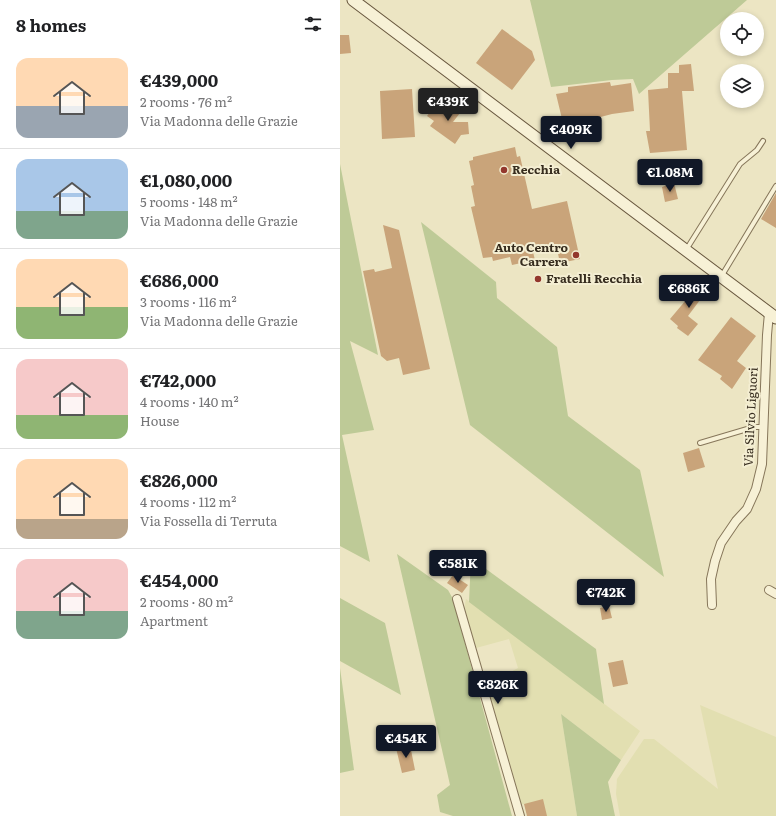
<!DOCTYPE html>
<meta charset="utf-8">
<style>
:root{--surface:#fff;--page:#f2f2f2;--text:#202124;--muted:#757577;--line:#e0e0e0;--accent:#111827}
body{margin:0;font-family:Literata,serif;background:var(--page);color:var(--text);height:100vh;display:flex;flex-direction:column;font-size:15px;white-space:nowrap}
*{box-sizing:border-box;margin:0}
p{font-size:13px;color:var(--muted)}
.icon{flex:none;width:22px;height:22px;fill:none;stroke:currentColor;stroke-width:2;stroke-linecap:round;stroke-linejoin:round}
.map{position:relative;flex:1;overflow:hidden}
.panel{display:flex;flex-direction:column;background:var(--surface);width:340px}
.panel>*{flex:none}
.fabs{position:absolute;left:380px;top:12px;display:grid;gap:8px}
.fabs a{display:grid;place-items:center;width:44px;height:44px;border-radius:50%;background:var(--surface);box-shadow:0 2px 6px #0003;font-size:20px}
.price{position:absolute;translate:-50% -34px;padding:0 9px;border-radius:4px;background:var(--accent);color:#fff;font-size:13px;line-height:26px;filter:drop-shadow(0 1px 2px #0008)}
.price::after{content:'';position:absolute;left:50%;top:24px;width:12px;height:9px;margin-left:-6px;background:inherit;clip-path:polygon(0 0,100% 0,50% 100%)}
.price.current{background:#222;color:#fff}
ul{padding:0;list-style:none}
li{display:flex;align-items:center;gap:12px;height:100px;padding:0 16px}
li+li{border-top:1px solid var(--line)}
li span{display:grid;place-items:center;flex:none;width:112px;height:80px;border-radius:12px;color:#555}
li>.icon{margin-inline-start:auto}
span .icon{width:48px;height:48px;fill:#fffc;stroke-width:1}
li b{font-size:17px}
h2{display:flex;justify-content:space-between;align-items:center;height:48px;padding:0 16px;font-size:17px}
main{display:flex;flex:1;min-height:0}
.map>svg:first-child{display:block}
.farmland{fill:#e2dfb1}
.green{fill:#beca97}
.building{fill:#c9a47a}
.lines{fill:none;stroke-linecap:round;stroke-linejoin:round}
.lane-casing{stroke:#86765a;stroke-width:6}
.street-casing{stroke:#86765a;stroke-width:10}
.secondary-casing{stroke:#68573e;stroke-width:13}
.lane{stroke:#f7f1d6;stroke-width:4}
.street{stroke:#f7f1d6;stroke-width:8}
.secondary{stroke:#f7f1d6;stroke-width:11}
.poi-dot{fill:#93372d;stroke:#f4eed2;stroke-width:1.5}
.labels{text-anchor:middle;stroke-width:4;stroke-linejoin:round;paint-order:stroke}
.poi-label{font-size:12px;font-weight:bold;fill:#362c1e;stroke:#f4eed2;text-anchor:start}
.street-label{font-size:12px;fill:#362c1e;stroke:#f4eed2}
</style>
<main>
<section class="panel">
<h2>8 homes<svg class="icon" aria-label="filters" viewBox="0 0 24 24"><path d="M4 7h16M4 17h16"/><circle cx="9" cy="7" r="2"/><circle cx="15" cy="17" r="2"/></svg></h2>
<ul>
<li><span style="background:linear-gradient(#ffd9b3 60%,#9aa5b1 0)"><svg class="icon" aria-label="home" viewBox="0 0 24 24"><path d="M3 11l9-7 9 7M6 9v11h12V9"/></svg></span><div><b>€439,000</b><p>2 rooms · 76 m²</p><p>Via Madonna delle Grazie</p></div></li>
<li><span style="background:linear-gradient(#a9c7e8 65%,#7fa58c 0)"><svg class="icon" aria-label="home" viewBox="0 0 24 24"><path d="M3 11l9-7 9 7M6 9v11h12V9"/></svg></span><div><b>€1,080,000</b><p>5 rooms · 148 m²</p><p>Via Madonna delle Grazie</p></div></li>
<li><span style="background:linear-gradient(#ffd9b3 60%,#8fb573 0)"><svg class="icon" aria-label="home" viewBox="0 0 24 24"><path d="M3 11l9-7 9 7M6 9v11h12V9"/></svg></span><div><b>€686,000</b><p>3 rooms · 116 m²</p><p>Via Madonna delle Grazie</p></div></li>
<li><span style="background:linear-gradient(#f6c9c9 70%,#8fb573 0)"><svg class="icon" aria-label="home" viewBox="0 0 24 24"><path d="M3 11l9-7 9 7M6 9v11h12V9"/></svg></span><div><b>€742,000</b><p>4 rooms · 140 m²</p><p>House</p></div></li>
<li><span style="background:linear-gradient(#ffd9b3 75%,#b9a48a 0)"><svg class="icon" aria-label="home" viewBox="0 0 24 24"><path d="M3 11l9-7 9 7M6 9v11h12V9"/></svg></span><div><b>€826,000</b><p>4 rooms · 112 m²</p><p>Via Fossella di Terruta</p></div></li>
<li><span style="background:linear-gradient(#f6c9c9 65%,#7fa58c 0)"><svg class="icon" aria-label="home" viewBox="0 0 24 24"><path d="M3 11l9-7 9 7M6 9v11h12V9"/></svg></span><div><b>€454,000</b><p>2 rooms · 80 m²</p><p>Apartment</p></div></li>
</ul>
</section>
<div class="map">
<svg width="436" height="816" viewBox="0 0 436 816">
<rect width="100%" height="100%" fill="#ece5c3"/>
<path class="farmland" d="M 126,599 L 300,731 L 281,760 L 221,714 L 237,816 L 207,816 L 184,804 L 180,805 L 146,685 L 178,668 L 169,639 L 136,648 L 124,609 Z
M 360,705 L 436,737 L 436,816 L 280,816 L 276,794 L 277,779 L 304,739 L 314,739 L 378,789 Z"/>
<path class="green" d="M 190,0 L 407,0 L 299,94 L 293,79 L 272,80 L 211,87 Z
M 0,164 L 38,355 L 10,341 L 34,430 L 2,435 L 30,562 L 0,546 Z
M 81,222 L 156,282 L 157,298 L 217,347 L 228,416 L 300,470 L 324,577 L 130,425 Z
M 57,554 L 108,590 L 113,599 L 172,816 L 113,816 L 100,812 L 97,795 L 110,785 L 108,776 Z
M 131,558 L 256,649 L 264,704 L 129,602 Z
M 0,598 L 45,623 L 61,695 L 0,661 Z
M 0,668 L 14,770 L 0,773 Z
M 221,714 L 281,760 L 268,782 L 275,816 L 237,816 Z"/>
<path class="building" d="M 162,29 L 192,51 L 195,60 L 172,90 L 136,63 Z
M 0,35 L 9,35 L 11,53 L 0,54 Z
M 351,64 L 354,91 L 342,91 L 347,150 L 310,153 L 306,131 L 310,131 L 308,90 L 328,88 L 328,73 L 339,73 L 339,65 Z
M 270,82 L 271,86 L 291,83 L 294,111 L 272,114 L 249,120 L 252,138 L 228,144 L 216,94 L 228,92 L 228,87 Z
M 72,89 L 75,137 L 42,139 L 40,91 Z
M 100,99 L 120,113 L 113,122 L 128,122 L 129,134 L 121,135 L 115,144 L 90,126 L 94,121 L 87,116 Z
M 175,147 L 177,157 L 180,156 L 192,209 L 227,201 L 240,259 L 220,263 L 217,249 L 208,251 L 207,249 L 193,252 L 195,260 L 172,265 L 170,257 L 153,261 L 152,257 L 143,258 L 131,207 L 135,206 L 131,186 L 134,185 L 129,161 L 133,160 L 133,157 Z
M 334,183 L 338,199 L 325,202 L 322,187 Z
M 436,193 L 436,228 L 421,219 Z
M 43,225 L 59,230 L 90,369 L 63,375 L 59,358 L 47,361 L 41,356 L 23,271 L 34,269 L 35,272 L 52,268 Z
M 359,280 L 369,288 L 348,316 L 358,324 L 348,336 L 337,328 L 338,326 L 330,319 L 346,300 L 345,300 Z
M 391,317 L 416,336 L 397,361 L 406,368 L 392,389 L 380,379 L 382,376 L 358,360 Z
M 359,448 L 365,467 L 348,472 L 343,453 Z
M 113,575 L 128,585 L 122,593 L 107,583 Z
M 269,606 L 272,618 L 262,620 L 260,608 Z
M 283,660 L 288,684 L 273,687 L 268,663 Z
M 70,745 L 75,770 L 62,773 L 56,748 Z
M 203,799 L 207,816 L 187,816 L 184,804 Z"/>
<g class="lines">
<defs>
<path id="lane" d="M 346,250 L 400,164 L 417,150 L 423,141
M 381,277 L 436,186
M 360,443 L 414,427 L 423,427"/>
<path id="street" d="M 429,590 L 436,594
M 117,599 L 180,816
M 372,605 L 371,579 L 375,561 L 381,543 L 396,521 L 407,509 L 416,489 L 422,464 L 427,335 L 429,313"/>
<path id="secondary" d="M 13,0 L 436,318"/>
</defs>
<use href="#lane" class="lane-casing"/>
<use href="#street" class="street-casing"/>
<use href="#secondary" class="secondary-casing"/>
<use href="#lane" class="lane"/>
<use href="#street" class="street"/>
<use href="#secondary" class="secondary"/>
</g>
<g class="poi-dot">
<circle cx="164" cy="170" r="4"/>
<circle cx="236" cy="255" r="4"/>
<circle cx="198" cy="279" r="4"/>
</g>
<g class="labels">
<g class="poi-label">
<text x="172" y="174">Recchia</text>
<text x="228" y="252" text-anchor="end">Auto Centro<tspan x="228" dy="14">Carrera</tspan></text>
<text x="206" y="283">Fratelli Recchia</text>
</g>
<g class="street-label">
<text transform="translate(411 417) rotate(-87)" y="4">Via Silvio Liguori</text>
</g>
</g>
</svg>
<div class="fabs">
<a><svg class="icon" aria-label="locate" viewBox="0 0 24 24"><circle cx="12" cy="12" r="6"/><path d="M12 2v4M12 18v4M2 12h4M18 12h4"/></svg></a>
<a><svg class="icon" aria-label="layers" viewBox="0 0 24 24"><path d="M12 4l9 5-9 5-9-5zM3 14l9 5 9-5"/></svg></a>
</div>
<b class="price current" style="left:108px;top:122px">€439K</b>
<b class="price" style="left:231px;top:150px">€409K</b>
<b class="price" style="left:330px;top:193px">€1.08M</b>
<b class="price" style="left:349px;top:309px">€686K</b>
<b class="price" style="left:118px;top:584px">€581K</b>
<b class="price" style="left:266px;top:613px">€742K</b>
<b class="price" style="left:158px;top:705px">€826K</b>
<b class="price" style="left:66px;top:759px">€454K</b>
</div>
</main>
